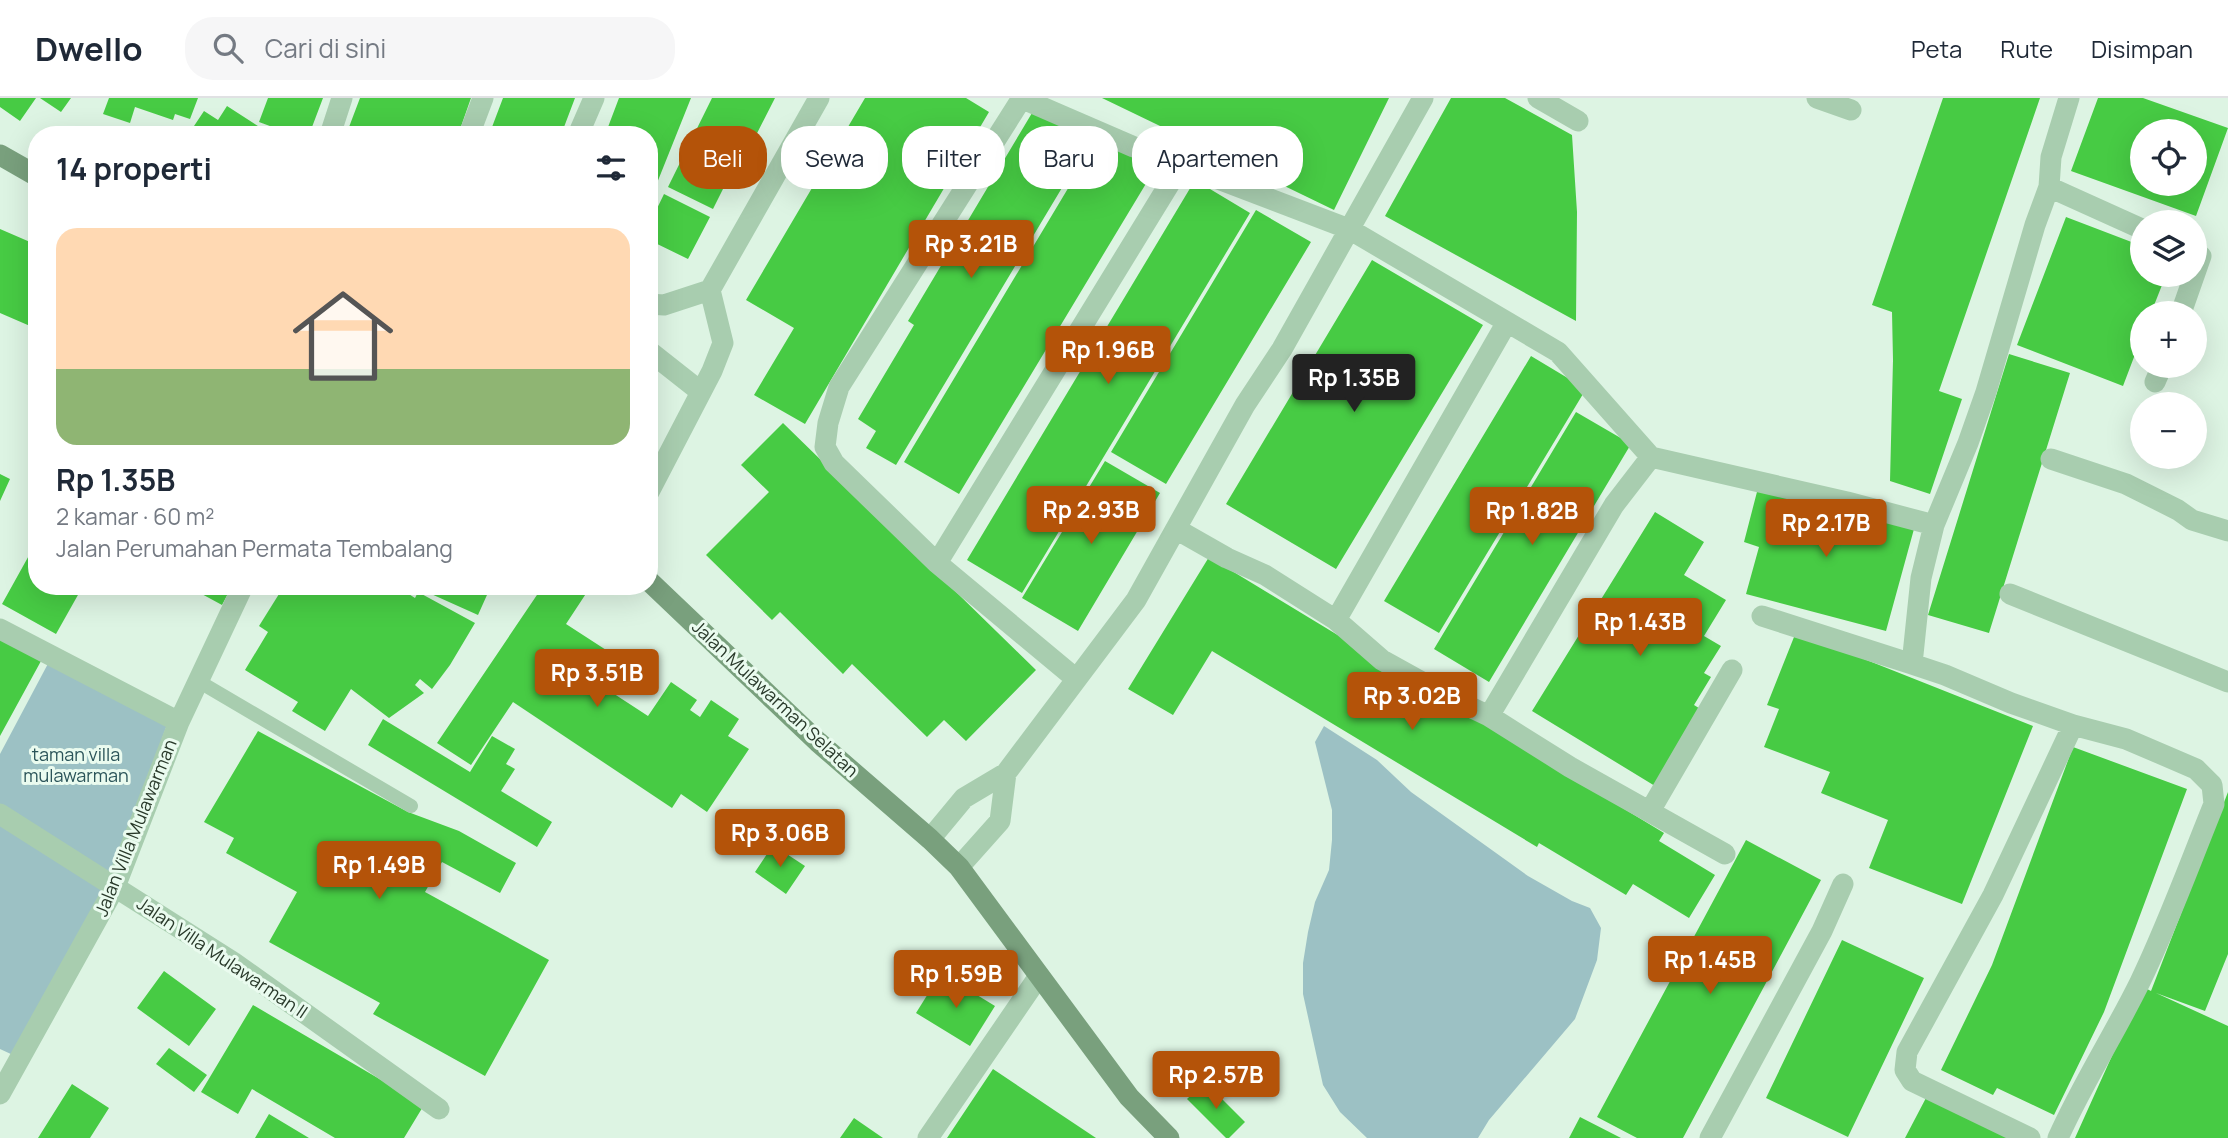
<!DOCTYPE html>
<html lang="id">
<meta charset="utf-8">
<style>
:root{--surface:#fff;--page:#f6f6f7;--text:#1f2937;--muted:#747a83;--line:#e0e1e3;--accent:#b45309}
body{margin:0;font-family:Manrope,sans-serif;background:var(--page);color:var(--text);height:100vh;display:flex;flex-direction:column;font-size:26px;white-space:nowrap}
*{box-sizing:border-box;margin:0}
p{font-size:23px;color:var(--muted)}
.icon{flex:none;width:38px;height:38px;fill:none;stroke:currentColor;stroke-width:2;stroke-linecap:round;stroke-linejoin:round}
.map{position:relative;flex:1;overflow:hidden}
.panel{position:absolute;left:28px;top:28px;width:630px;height:469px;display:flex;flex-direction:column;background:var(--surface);border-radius:28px;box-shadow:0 7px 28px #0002}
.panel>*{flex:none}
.guide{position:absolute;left:679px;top:28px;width:665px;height:63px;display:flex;gap:14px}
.fabs{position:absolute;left:2130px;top:21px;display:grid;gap:14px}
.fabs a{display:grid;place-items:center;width:77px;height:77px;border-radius:50%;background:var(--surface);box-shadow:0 7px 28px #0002;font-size:35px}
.price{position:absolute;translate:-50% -60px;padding:0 16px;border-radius:7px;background:var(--accent);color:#fff;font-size:23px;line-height:46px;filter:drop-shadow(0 2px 4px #0008)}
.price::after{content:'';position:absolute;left:50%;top:42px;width:21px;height:16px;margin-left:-10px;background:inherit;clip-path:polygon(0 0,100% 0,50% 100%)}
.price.active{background:#222;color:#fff}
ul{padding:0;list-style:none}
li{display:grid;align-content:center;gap:14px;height:371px;padding:0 28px}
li+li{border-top:2px solid var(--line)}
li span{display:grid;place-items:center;height:217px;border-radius:21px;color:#555}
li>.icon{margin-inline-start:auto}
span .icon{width:126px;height:126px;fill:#fffc;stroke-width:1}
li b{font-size:30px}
h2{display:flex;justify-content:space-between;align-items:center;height:84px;padding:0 28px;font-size:30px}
.pill{padding:0 24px;border-radius:28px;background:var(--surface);box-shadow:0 7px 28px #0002;font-size:24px;line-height:63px}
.pill.active{background:var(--accent);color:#fff}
header{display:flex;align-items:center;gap:42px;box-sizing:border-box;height:98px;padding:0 35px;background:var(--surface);border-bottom:2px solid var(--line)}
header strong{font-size:33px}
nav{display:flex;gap:38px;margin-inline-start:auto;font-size:24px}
.search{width:490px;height:63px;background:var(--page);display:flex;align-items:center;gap:18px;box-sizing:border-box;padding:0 24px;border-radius:28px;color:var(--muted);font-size:26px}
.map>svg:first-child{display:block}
.green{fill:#9cc1c4}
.building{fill:#47cb44;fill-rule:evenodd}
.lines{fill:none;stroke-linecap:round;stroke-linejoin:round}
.lane{stroke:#a8cdaf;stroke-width:14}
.street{stroke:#a8cdaf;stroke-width:21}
.secondary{stroke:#79a07d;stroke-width:21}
.labels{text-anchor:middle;stroke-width:6;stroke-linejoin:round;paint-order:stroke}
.street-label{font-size:18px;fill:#29392a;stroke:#eafbef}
.park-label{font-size:18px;fill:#2b5459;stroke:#eafbef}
</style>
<header>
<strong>Dwello</strong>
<div class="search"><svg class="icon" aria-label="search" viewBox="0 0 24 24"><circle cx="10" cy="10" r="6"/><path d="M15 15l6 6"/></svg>Cari di sini</div>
<nav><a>Peta</a><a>Rute</a><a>Disimpan</a></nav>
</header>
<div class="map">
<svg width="2228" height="1040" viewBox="0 0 2228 1040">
<rect width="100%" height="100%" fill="#ddf4e3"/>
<path class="green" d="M 51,560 L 173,610 L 112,780 L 0,709 L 0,656 Z
M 1324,628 L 1377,662 L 1411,694 L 1528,778 L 1572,803 L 1590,810 L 1601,830 L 1597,862 L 1575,921 L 1489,1022 L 1478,1040 L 1367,1040 L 1340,1014 L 1323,987 L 1303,896 L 1303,865 L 1308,834 L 1315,804 L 1329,772 L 1332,742 L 1332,712 L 1315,644 Z
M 0,724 L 107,791 L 13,957 L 0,951 Z"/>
<path class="building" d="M 0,0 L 36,0 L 20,23 L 0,9 Z
M 40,0 L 71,0 L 61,14 Z
M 109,0 L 198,0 L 190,21 L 175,16 L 173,22 L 135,9 L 130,25 L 103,16 Z
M 268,0 L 323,0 L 309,37 L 294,37 L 259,24 Z
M 360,0 L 471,0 L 458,37 L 346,37 Z
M 503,0 L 575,0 L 561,37 L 489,37 Z
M 619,0 L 691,0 L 649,105 L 649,37 L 605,37 Z
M 712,0 L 775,0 L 749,51 L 744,49 L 713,111 L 668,89 Z
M 865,0 L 966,0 L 989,14 L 805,326 L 754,297 L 794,230 L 746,202 Z
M 1102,0 L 1389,0 L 1334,112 Z
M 1451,0 L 1505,0 L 1572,37 L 1577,114 L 1576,223 L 1385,118 Z
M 1943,0 L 2040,0 L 1939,293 L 1962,301 L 1930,396 L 1890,383 L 1893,262 L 1892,214 L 1872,207 Z
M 2098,0 L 2143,0 L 2228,30 L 2196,118 L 2071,73 ZM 2142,33 L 2194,33 L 2194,86 L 2142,86 Z
M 227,8 L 272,37 L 188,37 L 204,13 L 218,22 Z
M 1035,10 L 1090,43 L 896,367 L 866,350 L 876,333 L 858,321 L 914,227 L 908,223 Z
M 1100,37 L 1156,69 L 959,396 L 904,364 Z
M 1195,82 L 1250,115 L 1022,495 L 967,462 Z
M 664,96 L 710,119 L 688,161 L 649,142 L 649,127 Z
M 1256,112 L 1311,144 L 1166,386 L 1111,354 Z
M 2066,119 L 2142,148 L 2142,177 L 2166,177 L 2151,215 L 2142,215 L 2142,238 L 2123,288 L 2017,247 Z
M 0,131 L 37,147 L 37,231 L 0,215 Z
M 1372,162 L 1483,227 L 1336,471 L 1226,406 Z
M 2009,256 L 2070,275 L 1989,535 L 1928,517 Z
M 1531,258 L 1586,291 L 1439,535 L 1384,503 Z
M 1576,314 L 1631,346 L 1489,584 L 1434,551 Z
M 783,325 L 1036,572 L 966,643 L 944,622 L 927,639 L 852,566 L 843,576 L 780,514 L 772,522 L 706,457 L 769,394 L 741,367 Z
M 1105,363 L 1160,395 L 1078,533 L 1022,500 Z
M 0,376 L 10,381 L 0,403 Z
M 1758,390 L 1914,431 L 1886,533 L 1746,496 L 1759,449 L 1744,444 Z
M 1655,414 L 1704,444 L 1684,477 L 1726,502 L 1704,538 L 1721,548 L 1704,575 L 1711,579 L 1694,607 L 1702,612 L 1655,688 L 1532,613 Z
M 37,443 L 37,488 L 83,488 L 56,536 L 2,506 Z
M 1209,459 L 1664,735 L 1659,743 L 1715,777 L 1689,820 L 1633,786 L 1626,797 L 1539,745 L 1537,749 L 1212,553 L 1173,617 L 1128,591 Z
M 187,488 L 232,488 L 222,507 Z
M 284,488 L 406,488 L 404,493 L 415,500 L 418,494 L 475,525 L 450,567 L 432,591 L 420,581 L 415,587 L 424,595 L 389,620 L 351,591 L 325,633 L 292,613 L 298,604 L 245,572 L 268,534 L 259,528 Z
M 421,488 L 491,488 L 478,517 L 420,491 Z
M 543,488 L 591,488 L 566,526 L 620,561 L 602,588 L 648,618 L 671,584 L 697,602 L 690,612 L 700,619 L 711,602 L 739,621 L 728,638 L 749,651 L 707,714 L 681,696 L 672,710 L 513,604 L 471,667 L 437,645 Z
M 1796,534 L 2033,628 L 1962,806 L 1869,770 L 1888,722 L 1821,695 L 1830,674 L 1764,649 L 1779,611 L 1767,607 Z
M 0,541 L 41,563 L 0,638 Z
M 383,621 L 470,674 L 492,638 L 515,651 L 506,666 L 515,671 L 501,693 L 552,724 L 537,749 L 368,647 Z
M 258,633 L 408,714 L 459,733 L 516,765 L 500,795 L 442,764 L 425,794 L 549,862 L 485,978 L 373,916 L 380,905 L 269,844 L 297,794 L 226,755 L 234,740 L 204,724 Z
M 2073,649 L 2187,691 L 2104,914 L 2054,1017 L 1997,990 L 1993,997 L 1941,972 L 1992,867 Z
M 2228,694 L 2228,856 L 2205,913 L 2156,895 L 2228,928 L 2228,1040 L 2075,1040 L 2143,889 L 2151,893 Z
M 1746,742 L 1821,782 L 1683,1040 L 1637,1040 L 1597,1019 Z
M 773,747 L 805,768 L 786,796 L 755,774 Z
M 1842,842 L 1924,880 L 1848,1039 L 1766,1000 Z
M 164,873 L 216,911 L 189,948 L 137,910 Z
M 941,875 L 995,908 L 970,948 L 916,915 Z
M 253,907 L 424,1007 L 404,1040 L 335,1040 L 252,991 L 238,1016 L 201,994 Z
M 169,950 L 207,977 L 194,994 L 156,966 Z
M 993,971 L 1054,1012 L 1096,1040 L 947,1040 Z
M 1205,984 L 1245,1024 L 1229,1040 L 1226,1040 L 1187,1001 Z
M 72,986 L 109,1010 L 90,1040 L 38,1040 Z
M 1927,998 L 2012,1040 L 1905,1040 Z
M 269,1016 L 309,1040 L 255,1040 Z
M 1580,1019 L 1621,1040 L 1569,1040 Z
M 854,1020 L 883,1040 L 840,1040 Z"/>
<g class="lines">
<path class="lane" d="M 198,583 L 411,708"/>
<path class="street" d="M 1021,0 L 1134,49 L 1349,131 L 1558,254 L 1651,359 L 1847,404 L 1934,427
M 1022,0 L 839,289 L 828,325 L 825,349 L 834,365 L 937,465 L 1075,580
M 1538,0 L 1578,23
M 1817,0 L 1851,12
M 330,37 L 342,0
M 469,37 L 483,0
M 578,37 L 594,0
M 2049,89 L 2051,59 L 2069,0
M 649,206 L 664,207 L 710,192 L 819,0
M 2181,215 L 2201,158 L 2194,154
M 649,253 L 701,294
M 2155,284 L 2162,268
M 2051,361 L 2126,386 L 2178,412 L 2192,422 L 2228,433
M 649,394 L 712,273 L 723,245 L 710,192
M 1176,431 L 1227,460 L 1265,477 L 1336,522 L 1382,562 L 1447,598 L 1489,618 L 1570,669 L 1725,756
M 937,465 L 1181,67
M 2010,496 L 2228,584
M 1762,518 L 1912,566
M 1336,522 L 1507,224
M 0,531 L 179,624
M 1489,618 L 1614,407 L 1651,359
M 1650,713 L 1732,572
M 0,716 L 233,864 L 439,1011
M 930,741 L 964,700 L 1006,675 L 1136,502 L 1245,307 L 1282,251 L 1423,0
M 959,769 L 1000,723 L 1006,675
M 0,996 L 115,789 L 179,624 L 243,488
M 928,1040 L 1039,878
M 1710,1040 L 1822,833 L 1843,786
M 2030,1040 L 1912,983 L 1905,972 L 1907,954 L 1993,797 L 2073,627
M 2058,1040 C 2082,986 2114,937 2140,884 C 2168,826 2190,765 2214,706 L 2212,687 L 2196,671 L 2126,641 L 2073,627 L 2011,605 L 1945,577 L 1912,566 L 1921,480 L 1934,427 L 1968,345 L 1986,294 L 2035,127 L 2049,89 L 2142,131"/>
<path class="secondary" d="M 0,57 L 37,78
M 649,483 L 818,644 L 930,741 L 959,769 L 1129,999 L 1169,1040"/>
</g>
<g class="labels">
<g class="street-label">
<text transform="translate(775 601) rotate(43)" y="6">Jalan Mulawarman Selatan</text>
<text transform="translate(136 730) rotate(-68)" y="6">Jalan Villa Mulawarman</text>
<text transform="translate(222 860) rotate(34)" y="6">Jalan Villa Mulawarman II</text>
</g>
<g class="park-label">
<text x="76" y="663">taman villa<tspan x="76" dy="21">mulawarman</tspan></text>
</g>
</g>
</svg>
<div class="fabs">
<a><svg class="icon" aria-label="locate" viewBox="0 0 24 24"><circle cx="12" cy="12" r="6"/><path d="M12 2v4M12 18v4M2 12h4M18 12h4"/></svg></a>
<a><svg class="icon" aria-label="layers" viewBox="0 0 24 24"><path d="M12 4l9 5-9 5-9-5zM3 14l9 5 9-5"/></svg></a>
<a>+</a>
<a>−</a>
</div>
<b class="price" style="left:971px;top:182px">Rp 3.21B</b>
<b class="price" style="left:1108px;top:288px">Rp 1.96B</b>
<b class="price active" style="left:1354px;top:316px">Rp 1.35B</b>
<b class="price" style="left:1091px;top:448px">Rp 2.93B</b>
<b class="price" style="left:1532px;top:449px">Rp 1.82B</b>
<b class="price" style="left:1826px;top:461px">Rp 2.17B</b>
<b class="price" style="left:1640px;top:560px">Rp 1.43B</b>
<b class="price" style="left:597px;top:611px">Rp 3.51B</b>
<b class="price" style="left:1412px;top:634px">Rp 3.02B</b>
<b class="price" style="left:780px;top:771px">Rp 3.06B</b>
<b class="price" style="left:379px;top:803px">Rp 1.49B</b>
<b class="price" style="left:1710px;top:898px">Rp 1.45B</b>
<b class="price" style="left:956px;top:912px">Rp 1.59B</b>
<b class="price" style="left:1216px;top:1013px">Rp 2.57B</b>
<div class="guide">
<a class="pill active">Beli</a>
<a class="pill">Sewa</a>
<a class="pill">Filter</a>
<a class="pill">Baru</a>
<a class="pill">Apartemen</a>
</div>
<section class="panel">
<h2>14 properti<svg class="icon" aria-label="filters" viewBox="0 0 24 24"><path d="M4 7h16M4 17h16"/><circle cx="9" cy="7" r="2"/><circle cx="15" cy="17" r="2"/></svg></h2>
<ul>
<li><span style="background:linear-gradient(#ffd9b3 65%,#8fb573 0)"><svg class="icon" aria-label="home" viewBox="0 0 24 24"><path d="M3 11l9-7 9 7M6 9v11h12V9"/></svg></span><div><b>Rp 1.35B</b><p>2 kamar · 60 m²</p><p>Jalan Perumahan Permata Tembalang</p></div></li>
</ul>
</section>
</div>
